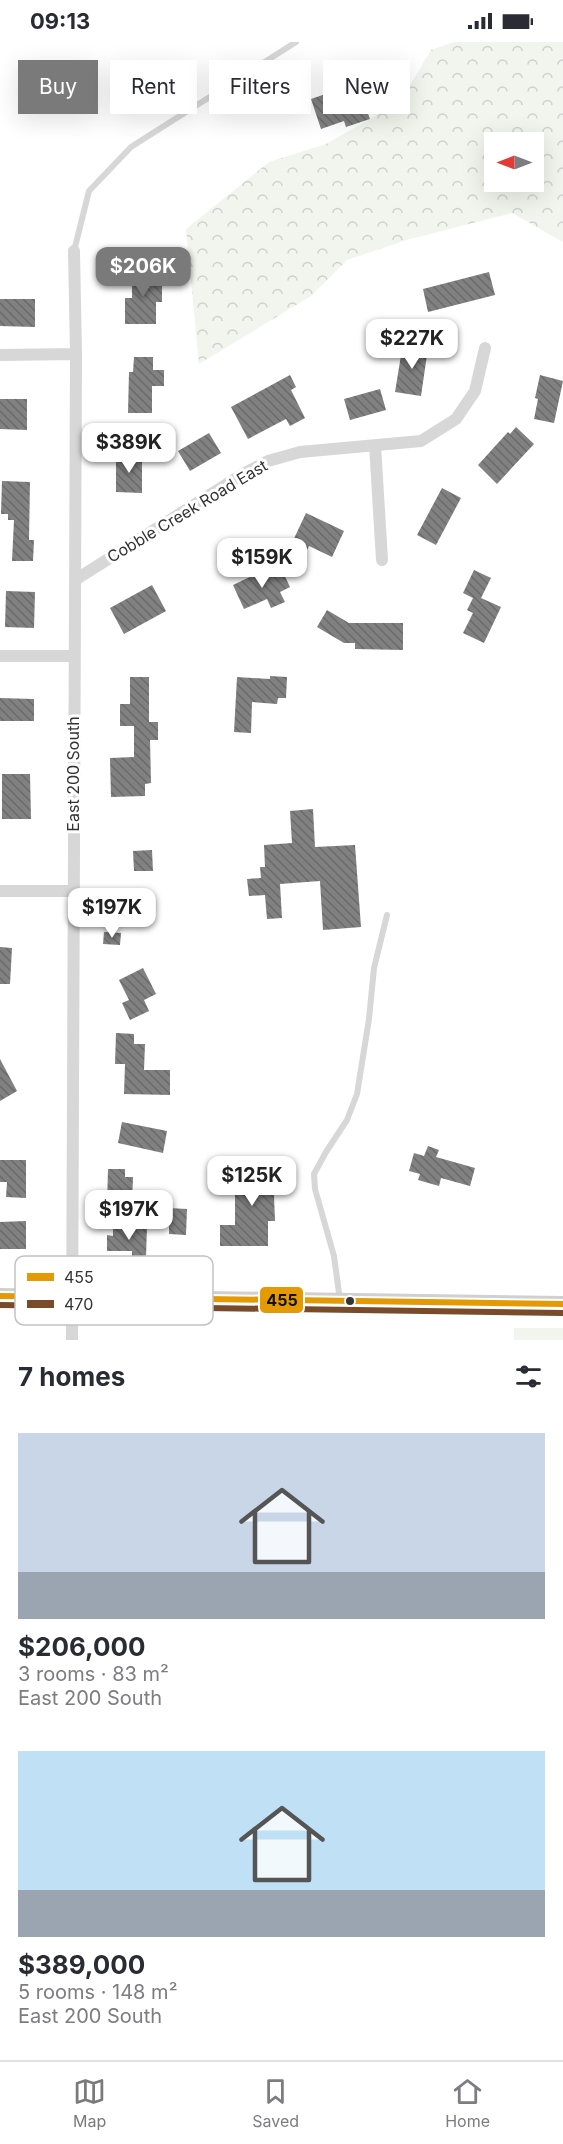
<!DOCTYPE html>
<meta charset="utf-8">
<style>
:root{--surface:#fff;--page:#f2f2f3;--text:#2b2b33;--muted:#7c7c81;--line:#e1e1e2;--accent:#7a7a7a}
body{margin:0;font-family:Inter,sans-serif;background:var(--page);color:var(--text);height:100vh;display:flex;flex-direction:column;font-size:22px;white-space:nowrap}
*{box-sizing:border-box;margin:0}
p{font-size:20px;color:var(--muted)}
.icon{flex:none;width:33px;height:33px;fill:none;stroke:currentColor;stroke-width:2;stroke-linecap:round;stroke-linejoin:round}
.map{position:relative;height:1298px;overflow:hidden}
.side{display:flex;flex-direction:column;background:var(--surface);flex:1}
.side>*{flex:none}
.banner{position:absolute;left:18px;top:18px;width:528px;height:54px;display:flex;gap:12px}
.needle{width:39px;rotate:270deg}
.fabs{position:absolute;left:484px;top:90px;display:grid;gap:12px}
.fabs a{display:grid;place-items:center;width:60px;height:60px;border-radius:0px;background:var(--surface);box-shadow:0 6px 24px #0002;font-size:30px}
.price{position:absolute;translate:-50% -51px;padding:0 14px;border-radius:12px;background:#fff;color:#222;font-size:20px;line-height:39px;filter:drop-shadow(0 2px 3px #0008)}
.price::after{content:'';position:absolute;left:50%;top:36px;width:18px;height:14px;margin-left:-9px;background:inherit;clip-path:polygon(0 0,100% 0,50% 100%)}
.price.on{background:var(--accent);color:#fff}
ul{padding:0;list-style:none}
li{display:grid;align-content:center;gap:12px;height:318px;padding:0 18px}
li span{display:grid;place-items:center;height:186px;border-radius:0px;color:#555}
li>.icon{margin-inline-start:auto}
span .icon{width:108px;height:108px;fill:#fffc;stroke-width:1}
li b{font-size:26px}
h2{display:flex;justify-content:space-between;align-items:center;height:72px;padding:0 18px;font-size:26px}
.tag{padding:0 21px;border-radius:0px;background:var(--surface);box-shadow:0 6px 24px #0002;font-size:21px;line-height:54px}
.tag.on{background:var(--accent);color:#fff}
.status{display:flex;justify-content:space-between;align-items:center;height:42px;padding:0 30px;background:var(--surface);direction:ltr}
.status svg{height:16px;fill:currentColor}
.tab-bar{display:flex;justify-content:space-around;align-items:center;height:84px;border-top:2px solid var(--line);background:var(--surface);font-size:16px;color:var(--muted)}
.tab-bar a{display:grid;justify-items:center;gap:3px}
.tab-bar .on{color:var(--accent)}
.map>svg:first-child{display:block}
.forest{fill:url(#forest-crowns);fill-rule:evenodd}
.park{fill:#f1f5ed}
.building{fill:url(#building-back-hatch)}
.lines{fill:none;stroke-linecap:round;stroke-linejoin:round}
.lane{stroke:#d7d7d7;stroke-width:6}
.street{stroke:#d7d7d7;stroke-width:12}
.secondary{stroke:#d0d0d0;stroke-width:16}
.bus-1-casing{stroke:#fff;stroke-width:10}
.bus-2-casing{stroke:#fff;stroke-width:10}
.bus-1{stroke:#e39a05;stroke-width:6}
.bus-2{stroke:#7a4b2a;stroke-width:6}
.bus-dot{fill:#333;stroke:#fff;stroke-width:2}
.labels{text-anchor:middle;stroke-width:6;stroke-linejoin:round;paint-order:stroke}
.street-label{font-size:16px;fill:#333;stroke:#fff}
.key{fill:#fff;stroke:#c2c2c2;stroke-width:1.5}
.key-label{font-size:16px;fill:#333}
.line-badge{stroke:#fff;stroke-width:2}
.pale-badge-label{font-size:16px;text-anchor:middle;font-weight:bold;fill:#111}
</style>
<div class="status"><b>09:13</b><svg viewBox="0 0 49 12"><path d="M0 12V9h3v3zM5 12V6h3v6zM10 12V3h3v9zM15 12V0h3v12zM26 1h20v11H26zM47 4h2v5h-2z"/></svg></div>
<div class="map">
<svg width="563" height="1298" viewBox="0 0 563 1298">
<defs>
<pattern id="forest-crowns" width="20" height="18" patternUnits="userSpaceOnUse" patternTransform="scale(1.5)"><rect width="20" height="18" fill="#f1f5ed"/><path d="M2 6a3 3 0 1 1 6 0M12 15a3 3 0 1 1 6 0" fill="none" stroke="#cfd2cc"/></pattern>
<pattern id="building-back-hatch" width="6" height="6" patternUnits="userSpaceOnUse" patternTransform="scale(1.5)"><rect width="6" height="6" fill="#818181"/><path d="M-1 5l2 2M0 0l6 6M5-1l2 2" fill="none" stroke="#6a6a6a"/></pattern>
</defs>
<rect width="100%" height="100%" fill="#fff"/>
<path class="forest" d="M 454,0 L 563,0 L 563,200 L 512,171 L 410,197 L 347,218 L 311,254 L 199,322 L 186,187 L 269,120 L 326,102 L 400,60 L 431,8 ZM 534,100 L 534,140 L 495,140 L 495,100 Z"/>
<path class="park" d="M 514,1286 L 563,1286 L 563,1298 L 514,1298 Z"/>
<path class="building" d="M 361,32 L 368,53 L 362,55 L 370,77 L 346,85 L 344,79 L 321,87 L 311,57 L 340,47 L 337,40 Z
M 132,226 L 153,226 L 153,239 L 162,239 L 162,260 L 156,260 L 156,282 L 125,282 L 125,256 L 132,256 Z
M 489,230 L 495,253 L 428,270 L 423,247 Z
M 0,257 L 35,257 L 35,285 L 0,284 Z
M 403,301 L 428,306 L 421,354 L 395,350 Z
M 134,315 L 153,315 L 153,328 L 164,328 L 164,344 L 152,344 L 152,371 L 128,371 L 129,330 L 133,330 Z
M 290,333 L 296,345 L 291,348 L 305,376 L 290,384 L 286,377 L 248,397 L 231,365 Z
M 540,333 L 563,339 L 554,381 L 534,377 L 538,357 L 535,356 Z
M 380,347 L 386,368 L 350,378 L 344,357 Z
M 0,357 L 27,357 L 27,388 L 0,387 Z
M 516,385 L 534,402 L 497,442 L 478,423 L 508,390 L 510,392 Z
M 209,391 L 221,411 L 190,429 L 178,409 Z
M 116,413 L 142,414 L 142,451 L 116,450 Z
M 2,439 L 30,440 L 29,498 L 34,498 L 33,519 L 12,519 L 14,478 L 8,478 L 8,472 L 1,472 Z
M 442,446 L 461,456 L 436,503 L 417,493 Z
M 306,471 L 344,489 L 332,515 L 309,504 L 306,510 L 291,503 Z
M 281,526 L 290,545 L 280,550 L 285,560 L 271,566 L 267,557 L 244,567 L 233,543 L 256,532 L 258,536 Z
M 474,528 L 491,536 L 481,556 L 501,565 L 484,601 L 463,591 L 473,571 L 467,568 L 473,556 L 463,551 Z
M 152,543 L 166,569 L 124,592 L 110,566 Z
M 6,549 L 35,550 L 34,586 L 5,585 Z
M 327,568 L 349,581 L 403,581 L 403,608 L 355,607 L 355,601 L 344,601 L 317,585 Z
M 270,634 L 287,635 L 286,656 L 278,656 L 277,662 L 252,660 L 251,691 L 234,690 L 237,635 L 270,637 Z
M 130,635 L 149,635 L 149,680 L 158,680 L 158,698 L 150,698 L 151,741 L 145,742 L 145,754 L 111,755 L 110,716 L 134,715 L 134,684 L 120,684 L 120,662 L 130,662 Z
M 0,656 L 34,657 L 34,679 L 0,679 Z
M 2,732 L 30,732 L 31,777 L 2,777 Z
M 313,767 L 315,805 L 355,803 L 361,885 L 323,888 L 320,839 L 280,842 L 282,876 L 267,877 L 265,853 L 249,854 L 247,837 L 261,836 L 260,825 L 265,825 L 264,803 L 292,801 L 290,769 Z
M 152,808 L 153,829 L 134,829 L 133,809 Z
M 104,890 L 121,891 L 120,903 L 103,902 Z
M 0,905 L 12,906 L 10,942 L 0,942 Z
M 143,926 L 156,952 L 144,958 L 149,969 L 130,978 L 122,961 L 129,958 L 119,938 Z
M 116,991 L 134,992 L 134,1002 L 145,1002 L 144,1028 L 170,1028 L 170,1053 L 124,1052 L 125,1022 L 115,1022 Z
M 0,1017 L 17,1049 L 0,1059 Z
M 122,1080 L 167,1089 L 163,1111 L 118,1101 Z
M 428,1104 L 439,1108 L 436,1115 L 475,1126 L 470,1144 L 441,1136 L 439,1144 L 418,1138 L 420,1132 L 409,1129 L 414,1111 L 424,1114 Z
M 247,1114 L 268,1114 L 268,1129 L 273,1129 L 275,1179 L 268,1179 L 268,1204 L 220,1204 L 220,1183 L 235,1183 L 235,1144 L 247,1144 Z
M 0,1118 L 26,1118 L 26,1156 L 6,1155 L 7,1140 L 0,1140 Z
M 108,1127 L 125,1127 L 125,1135 L 133,1135 L 132,1163 L 107,1163 Z
M 169,1166 L 187,1167 L 186,1193 L 169,1192 Z
M 26,1179 L 26,1207 L 0,1207 L 0,1180 Z
M 128,1184 L 147,1184 L 146,1216 L 132,1216 L 132,1209 L 107,1209 L 107,1193 L 113,1194 L 113,1187 L 128,1187 Z"/>
<g class="lines">
<path class="lane" d="M 74,209 L 89,149 L 131,105 L 296,0
M 340,1258 L 334,1214 L 315,1147 L 314,1132 L 326,1110 L 347,1078 L 357,1052 L 369,977 L 374,926 L 387,873"/>
<path class="street" d="M 0,313 L 76,312
M 375,403 L 382,518
M 75,538 L 243,432 L 268,419 L 300,410 L 421,399 L 456,377 L 475,349 L 485,306
M 0,614 L 73,614
M 0,849 L 73,849
M 72,1298 L 76,312 L 74,209"/>
<path class="secondary" d="M 0,1254 L 563,1262"/>
<defs>
<path id="bus-1" d="M 0,1254 L 563,1262"/>
<path id="bus-2" d="M 0,1263 L 563,1271"/>
</defs>
<use href="#bus-1" class="bus-1-casing"/>
<use href="#bus-2" class="bus-2-casing"/>
<use href="#bus-1" class="bus-1"/>
<use href="#bus-2" class="bus-2"/>
</g>
<circle class="bus-dot" cx="350" cy="1259" r="5"/>
<g class="labels">
<g class="street-label">
<text transform="translate(187 469) rotate(-31)" y="6">Cobble Creek Road East</text>
<text transform="translate(73 732) rotate(-90)" y="6">East 200 South</text>
</g>
</g>
<rect x="15" y="1214" width="198" height="69" rx="9" class="key"/>
<rect x="27" y="1231" width="27" height="8" fill="#e39a05"/>
<rect x="27" y="1258" width="27" height="8" fill="#7a4b2a"/>
<g class="key-label">
<text x="64" y="1241">455</text>
<text x="64" y="1268">470</text>
</g>
<rect class="line-badge" x="259" y="1244" width="45" height="28" rx="6" fill="#e39a05"/>
<g class="pale-badge-label">
<text x="282" y="1264">455</text>
</g>
</svg>
<div class="fabs">
<a><svg class="needle" viewBox="-14 -14 28 28"><path d="M0-13l5 13h-10z" fill="#e53935"/><path d="M0 13l5-13h-10z" fill="#7c7c81"/></svg></a>
</div>
<b class="price on" style="left:143px;top:256px">$206K</b>
<b class="price" style="left:412px;top:328px">$227K</b>
<b class="price" style="left:129px;top:432px">$389K</b>
<b class="price" style="left:262px;top:547px">$159K</b>
<b class="price" style="left:112px;top:897px">$197K</b>
<b class="price" style="left:252px;top:1165px">$125K</b>
<b class="price" style="left:129px;top:1199px">$197K</b>
<div class="banner">
<a class="tag on">Buy</a>
<a class="tag">Rent</a>
<a class="tag">Filters</a>
<a class="tag">New</a>
</div>
</div>
<section class="side">
<h2>7 homes<svg class="icon" aria-label="filters" viewBox="0 0 24 24"><path d="M4 7h16M4 17h16"/><circle cx="9" cy="7" r="2"/><circle cx="15" cy="17" r="2"/></svg></h2>
<ul>
<li><span style="background:linear-gradient(#c9d6e8 75%,#9aa5b1 0)"><svg class="icon" aria-label="home" viewBox="0 0 24 24"><path d="M3 11l9-7 9 7M6 9v11h12V9"/></svg></span><div><b>$206,000</b><p>3 rooms · 83 m²</p><p>East 200 South</p></div></li>
<li><span style="background:linear-gradient(#bfe0f5 75%,#9aa5b1 0)"><svg class="icon" aria-label="home" viewBox="0 0 24 24"><path d="M3 11l9-7 9 7M6 9v11h12V9"/></svg></span><div><b>$389,000</b><p>5 rooms · 148 m²</p><p>East 200 South</p></div></li>
</ul>
</section>
<nav class="tab-bar">
<a class="on"><svg class="icon" aria-label="map" viewBox="0 0 24 24"><path d="M3 6l6-2 6 2 6-2v14l-6 2-6-2-6 2zM9 4v14M15 6v14"/></svg>Map</a>
<a><svg class="icon" aria-label="saved" viewBox="0 0 24 24"><path d="M7 4h10v16l-5-4-5 4z"/></svg>Saved</a>
<a><svg class="icon" aria-label="home" viewBox="0 0 24 24"><path d="M3 11l9-7 9 7M6 9v11h12V9"/></svg>Home</a>
</nav>
